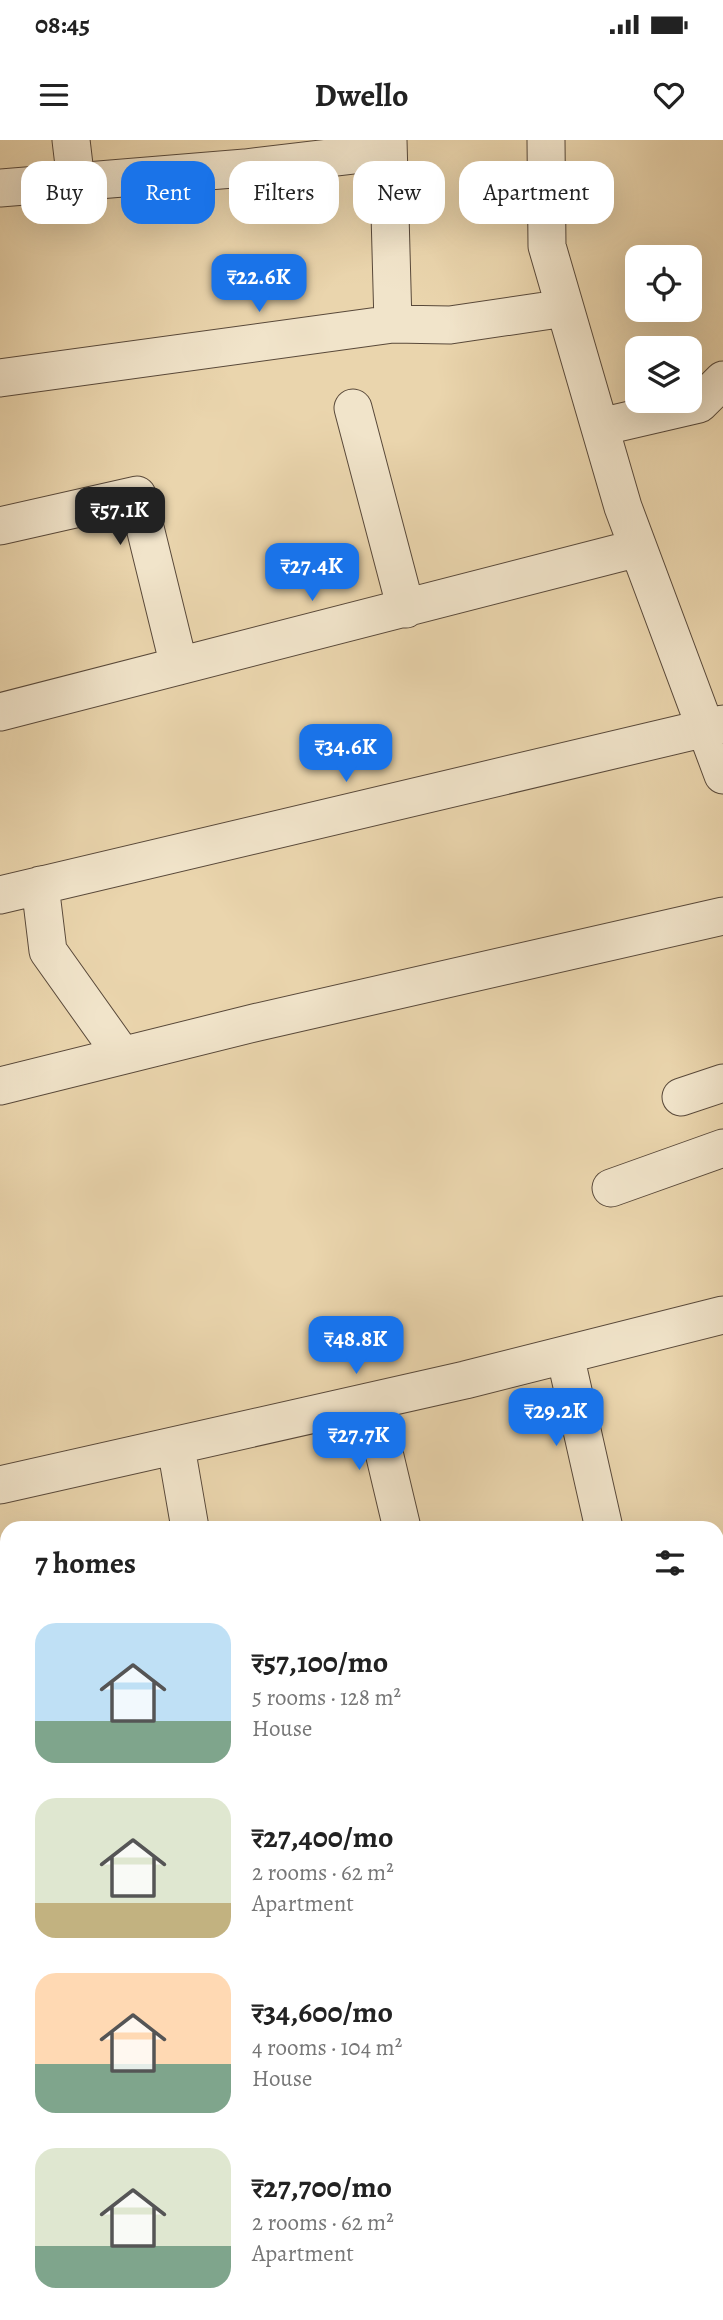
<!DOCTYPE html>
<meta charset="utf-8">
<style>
:root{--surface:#fff;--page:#f2f2f2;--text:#222;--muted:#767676;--accent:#1a73e8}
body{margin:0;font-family:Alegreya,serif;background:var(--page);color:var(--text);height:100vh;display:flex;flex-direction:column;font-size:26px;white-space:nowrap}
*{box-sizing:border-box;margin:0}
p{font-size:23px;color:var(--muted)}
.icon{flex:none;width:38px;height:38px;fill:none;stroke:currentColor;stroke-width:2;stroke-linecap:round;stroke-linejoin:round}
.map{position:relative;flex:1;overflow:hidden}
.sheet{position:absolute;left:0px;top:1381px;width:724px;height:800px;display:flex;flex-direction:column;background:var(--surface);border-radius:21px 21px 0 0;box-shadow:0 7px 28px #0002}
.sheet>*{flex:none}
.hud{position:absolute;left:21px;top:21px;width:682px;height:63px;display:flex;gap:14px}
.fabs{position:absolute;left:625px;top:105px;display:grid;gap:14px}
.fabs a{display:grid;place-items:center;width:77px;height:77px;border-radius:14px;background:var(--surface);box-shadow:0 7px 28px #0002;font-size:35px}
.price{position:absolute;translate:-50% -60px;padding:0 16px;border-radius:14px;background:var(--accent);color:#fff;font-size:23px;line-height:46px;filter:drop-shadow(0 2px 4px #0008)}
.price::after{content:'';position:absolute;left:50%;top:42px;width:21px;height:16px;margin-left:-10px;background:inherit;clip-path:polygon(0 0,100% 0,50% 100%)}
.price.selected{background:#222;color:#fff}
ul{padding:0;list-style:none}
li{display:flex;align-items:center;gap:21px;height:175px;padding:0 35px}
li span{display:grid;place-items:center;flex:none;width:196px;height:140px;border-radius:21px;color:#555}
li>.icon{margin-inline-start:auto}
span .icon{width:84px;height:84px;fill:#fffc;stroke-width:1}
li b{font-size:30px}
h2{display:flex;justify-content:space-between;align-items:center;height:84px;padding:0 35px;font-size:30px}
.chip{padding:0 24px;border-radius:21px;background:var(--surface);box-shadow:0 7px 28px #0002;font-size:24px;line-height:63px}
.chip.selected{background:var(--accent);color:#fff}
.status{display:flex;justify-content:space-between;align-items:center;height:49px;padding:0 35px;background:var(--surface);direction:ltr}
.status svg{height:19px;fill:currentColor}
header{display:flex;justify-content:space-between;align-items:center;height:91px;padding:0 35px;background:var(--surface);font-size:32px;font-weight:600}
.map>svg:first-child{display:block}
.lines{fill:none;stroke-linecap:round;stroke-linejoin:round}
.minor-casing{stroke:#59493a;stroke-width:39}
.minor{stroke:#f1e4ca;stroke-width:37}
</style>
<div class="status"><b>08:45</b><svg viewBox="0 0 49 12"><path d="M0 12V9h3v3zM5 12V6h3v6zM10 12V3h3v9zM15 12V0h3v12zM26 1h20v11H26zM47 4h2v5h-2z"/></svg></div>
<header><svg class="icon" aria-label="menu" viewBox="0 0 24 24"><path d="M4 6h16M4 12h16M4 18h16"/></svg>Dwello<svg class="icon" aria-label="heart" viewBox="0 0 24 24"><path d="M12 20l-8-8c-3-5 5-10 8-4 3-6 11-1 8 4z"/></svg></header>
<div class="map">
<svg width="723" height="2180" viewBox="0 0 723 2180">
<rect width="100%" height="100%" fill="#ead5ad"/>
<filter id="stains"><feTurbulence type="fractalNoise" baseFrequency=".00286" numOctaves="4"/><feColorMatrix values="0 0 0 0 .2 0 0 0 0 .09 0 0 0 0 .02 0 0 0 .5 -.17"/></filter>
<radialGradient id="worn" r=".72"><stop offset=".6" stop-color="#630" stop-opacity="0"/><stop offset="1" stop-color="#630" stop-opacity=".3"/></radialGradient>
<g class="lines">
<defs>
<path id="minor" d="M 71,0 L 76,42
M 546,0 L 547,106 L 623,367 L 723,635
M 0,48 L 245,28 L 388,11
M 393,184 L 450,185 L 565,168
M 0,238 L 393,184 L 388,0
M 353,268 L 406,469
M 600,287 L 699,264 L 723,240
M 0,386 L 137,355 L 179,526
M 0,572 L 638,408
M 40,745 L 48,811 L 122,915
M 0,755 L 723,584
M 0,946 L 258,882 L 723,776
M 681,957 L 723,943
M 611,1048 L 723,1008
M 565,1215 L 604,1388
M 372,1262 L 402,1388
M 176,1307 L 190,1388
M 0,1345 L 465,1240 L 723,1175
M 0,1566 L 7,1617
M 0,1678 L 7,1677
M 0,1849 L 7,1848
M 718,1895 L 723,1919
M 718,1983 L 723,1981
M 0,2030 L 7,2029
M 248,2174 L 249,2180
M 391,2174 L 393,2180
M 624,2174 L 625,2180
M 165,2180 L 183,2174"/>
</defs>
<use href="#minor" class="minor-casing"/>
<use href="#minor" class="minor"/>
</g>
<rect width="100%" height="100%" filter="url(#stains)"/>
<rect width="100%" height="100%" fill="url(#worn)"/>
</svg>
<div class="fabs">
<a><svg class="icon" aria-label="locate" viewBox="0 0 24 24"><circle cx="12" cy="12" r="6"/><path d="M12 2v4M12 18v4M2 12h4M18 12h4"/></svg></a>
<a><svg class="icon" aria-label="layers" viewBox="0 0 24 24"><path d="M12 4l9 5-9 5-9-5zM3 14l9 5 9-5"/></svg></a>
</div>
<b class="price" style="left:259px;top:174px">₹22.6K</b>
<b class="price selected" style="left:120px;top:407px">₹57.1K</b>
<b class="price" style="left:312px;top:463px">₹27.4K</b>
<b class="price" style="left:346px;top:644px">₹34.6K</b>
<b class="price" style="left:356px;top:1236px">₹48.8K</b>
<b class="price" style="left:556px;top:1308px">₹29.2K</b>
<b class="price" style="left:359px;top:1332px">₹27.7K</b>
<div class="hud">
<a class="chip">Buy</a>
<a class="chip selected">Rent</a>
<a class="chip">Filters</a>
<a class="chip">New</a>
<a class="chip">Apartment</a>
</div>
<section class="sheet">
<h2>7 homes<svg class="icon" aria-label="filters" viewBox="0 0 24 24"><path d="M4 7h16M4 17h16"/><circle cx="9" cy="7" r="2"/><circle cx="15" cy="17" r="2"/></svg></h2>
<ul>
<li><span style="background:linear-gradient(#bfe0f5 70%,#7fa58c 0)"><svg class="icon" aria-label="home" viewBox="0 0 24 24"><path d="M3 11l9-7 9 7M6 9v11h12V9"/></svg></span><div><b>₹57,100/mo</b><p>5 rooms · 128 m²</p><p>House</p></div></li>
<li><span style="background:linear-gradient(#dfe7d0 75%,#c2b280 0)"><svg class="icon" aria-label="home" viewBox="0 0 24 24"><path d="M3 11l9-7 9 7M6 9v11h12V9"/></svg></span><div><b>₹27,400/mo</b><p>2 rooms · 62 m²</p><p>Apartment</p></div></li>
<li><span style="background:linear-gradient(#ffd9b3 65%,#7fa58c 0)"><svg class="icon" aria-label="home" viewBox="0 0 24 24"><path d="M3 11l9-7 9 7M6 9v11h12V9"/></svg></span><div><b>₹34,600/mo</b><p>4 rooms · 104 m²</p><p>House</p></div></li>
<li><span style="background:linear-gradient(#dfe7d0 70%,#7fa58c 0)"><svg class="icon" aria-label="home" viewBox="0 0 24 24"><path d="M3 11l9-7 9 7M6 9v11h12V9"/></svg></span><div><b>₹27,700/mo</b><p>2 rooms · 62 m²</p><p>Apartment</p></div></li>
</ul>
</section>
</div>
